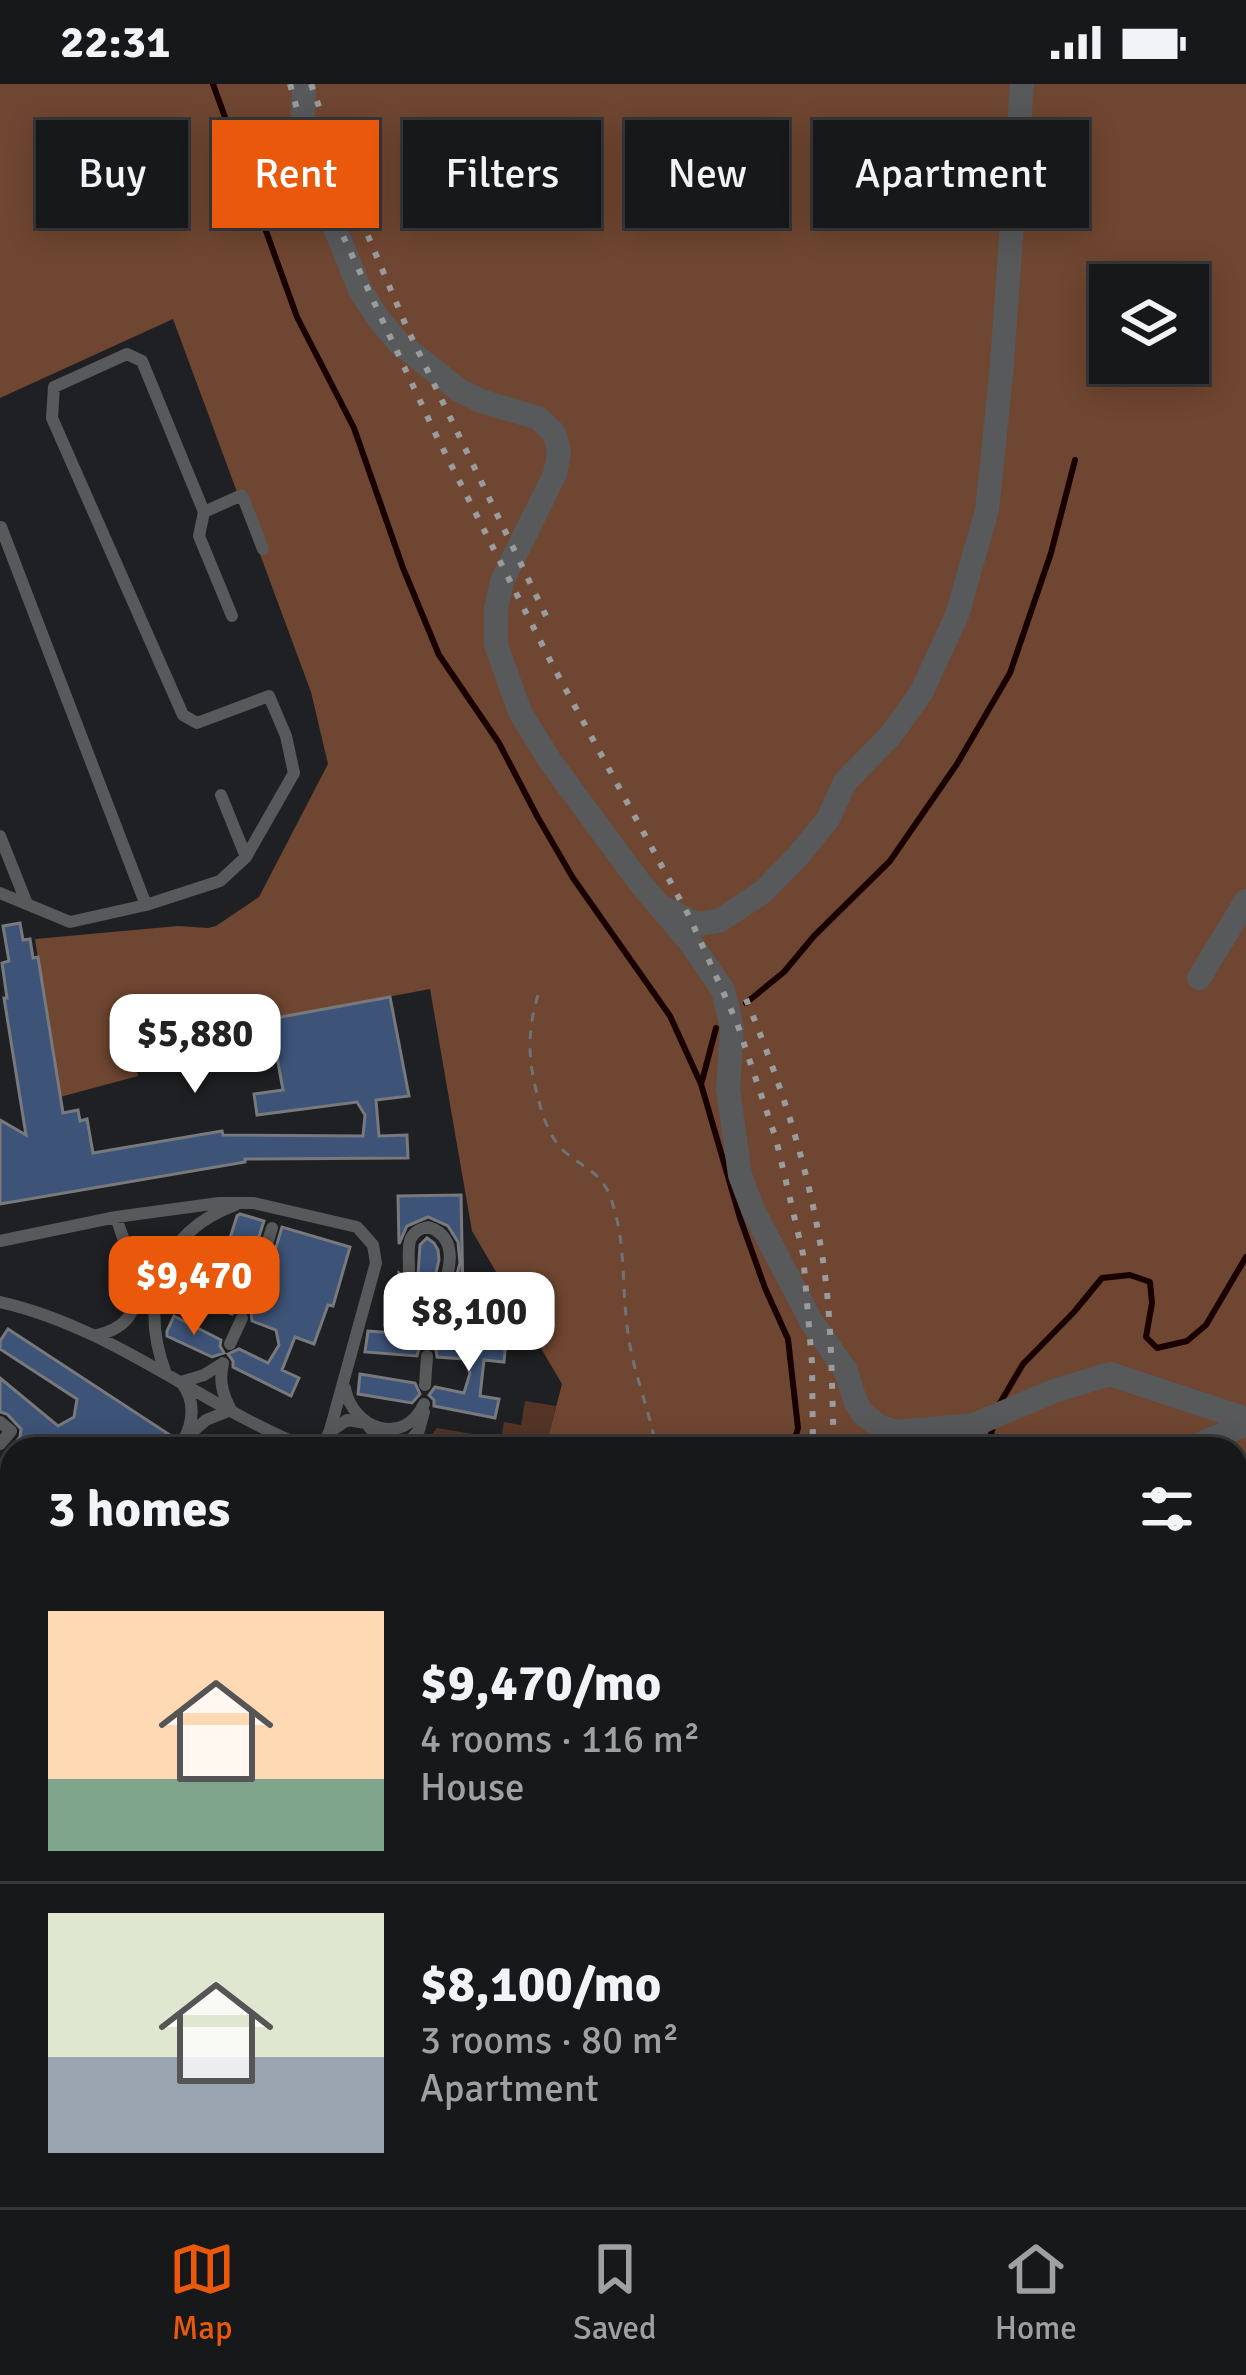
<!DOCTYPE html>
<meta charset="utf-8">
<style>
:root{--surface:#17181a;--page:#202123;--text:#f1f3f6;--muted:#9ea0a2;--line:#363739;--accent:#ea580c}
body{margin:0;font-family:Signika,sans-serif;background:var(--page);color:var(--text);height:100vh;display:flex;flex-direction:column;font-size:45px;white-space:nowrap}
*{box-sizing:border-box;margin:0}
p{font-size:39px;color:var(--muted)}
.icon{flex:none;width:66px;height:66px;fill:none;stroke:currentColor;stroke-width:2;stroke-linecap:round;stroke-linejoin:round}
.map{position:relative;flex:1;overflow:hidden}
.details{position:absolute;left:0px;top:1353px;width:1248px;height:771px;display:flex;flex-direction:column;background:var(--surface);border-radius:36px 36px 0 0;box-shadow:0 6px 30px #0003,0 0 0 3px var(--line)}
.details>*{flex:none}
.guide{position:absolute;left:36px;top:36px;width:1176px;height:108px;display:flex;gap:24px}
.buttons{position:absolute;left:1089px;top:180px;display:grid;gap:24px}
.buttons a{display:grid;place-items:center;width:120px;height:120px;border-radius:0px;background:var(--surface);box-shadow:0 6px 30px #0003,0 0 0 3px var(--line);font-size:60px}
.price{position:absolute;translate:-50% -102px;padding:0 27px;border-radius:24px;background:#fff;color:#222;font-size:39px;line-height:78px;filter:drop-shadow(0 3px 6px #0008)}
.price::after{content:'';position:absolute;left:50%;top:72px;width:36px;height:27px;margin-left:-18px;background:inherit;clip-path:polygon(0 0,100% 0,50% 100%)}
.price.selected{background:var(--accent);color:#fff}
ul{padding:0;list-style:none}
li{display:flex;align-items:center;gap:36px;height:300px;padding:0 48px}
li+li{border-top:3px solid var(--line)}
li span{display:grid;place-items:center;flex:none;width:336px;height:240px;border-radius:0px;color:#555}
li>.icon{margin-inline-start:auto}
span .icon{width:144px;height:144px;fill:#fffc;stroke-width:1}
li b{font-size:51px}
h2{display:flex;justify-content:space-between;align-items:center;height:144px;padding:0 48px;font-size:51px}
.pill{padding:0 42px;border-radius:0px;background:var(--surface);box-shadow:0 6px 30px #0003,0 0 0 3px var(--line);font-size:42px;line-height:108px}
.pill.selected{background:var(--accent);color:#fff}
.status{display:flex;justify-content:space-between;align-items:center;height:84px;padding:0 60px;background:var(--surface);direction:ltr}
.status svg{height:33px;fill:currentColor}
.dock{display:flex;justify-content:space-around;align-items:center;height:168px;border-top:3px solid var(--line);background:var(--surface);font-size:33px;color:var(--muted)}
.dock a{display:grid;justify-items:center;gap:6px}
.dock .selected{color:var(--accent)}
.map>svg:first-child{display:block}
.green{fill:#543525}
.forest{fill:#6f4631;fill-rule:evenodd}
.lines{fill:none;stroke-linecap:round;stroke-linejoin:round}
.stream{stroke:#190000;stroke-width:6}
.building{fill:#3d5377;stroke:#78797c;stroke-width:3}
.path{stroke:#717274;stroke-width:3;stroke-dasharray:9 9;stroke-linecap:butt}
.service{stroke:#58595a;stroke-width:12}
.minor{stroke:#58595a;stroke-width:24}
.rail{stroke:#9a9b9d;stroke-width:6;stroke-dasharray:6 12;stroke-linecap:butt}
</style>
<div class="status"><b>22:31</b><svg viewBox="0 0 49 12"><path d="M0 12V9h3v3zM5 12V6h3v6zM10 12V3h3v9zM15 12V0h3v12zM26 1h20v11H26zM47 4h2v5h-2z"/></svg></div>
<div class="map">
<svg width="1246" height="2123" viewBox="0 0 1246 2123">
<rect width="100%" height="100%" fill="#1f2023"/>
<path class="green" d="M 525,1317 L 556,1322 L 545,1365 L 421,1365 L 437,1344 L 501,1355 L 504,1338 L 521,1341 Z"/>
<path class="forest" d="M 0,0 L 1246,0 L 1246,1546 L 1242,1541 L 1236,1543 L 1236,1365 L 545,1365 L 562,1300 L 472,1147 L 430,905 L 271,935 L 135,971 L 138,992 L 60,1013 L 35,855 L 178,842 L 208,844 L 216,842 L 259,813 L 328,680 L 311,608 L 173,235 L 0,314 ZM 1110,201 L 1188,201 L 1188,279 L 1110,279 Z
M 8,1439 L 12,1440 L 12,1561 C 0,1528 2,1477 8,1439 Z
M 12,1943 L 12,2112 L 539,2112 L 536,2123 L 0,2123 L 0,1945 Z"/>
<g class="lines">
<path class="stream" d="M 213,0 L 297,233 L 354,344 L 403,484 L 439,571 L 499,659 L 537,732 L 573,794 L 670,932 L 701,1000 L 740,1134 L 765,1204 L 788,1255 L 798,1344 L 792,1365
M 746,919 L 784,888 L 814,852 L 890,777 L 957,680 L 1010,589 L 1051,469 L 1075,376
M 702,997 L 716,944
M 1000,1319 L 1023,1280 L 1074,1228 L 1102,1194 L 1130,1191 L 1150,1198 L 1152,1219 L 1146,1253 L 1157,1264 L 1187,1257 L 1206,1241 L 1246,1173
M 987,1365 L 993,1343
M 279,2112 L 290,2123
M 516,2123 L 520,2112"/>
</g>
<path class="building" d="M 20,839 L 23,856 L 30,855 L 33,874 L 38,873 L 63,1029 L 78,1026 L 80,1037 L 87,1035 L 93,1069 L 222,1047 L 223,1051 L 363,1052 L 365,1031 L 357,1018 L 257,1031 L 254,1010 L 283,1006 L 270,935 L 390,913 L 409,1012 L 376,1016 L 379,1052 L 407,1051 L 408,1074 L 245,1075 L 245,1078 L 0,1120 L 0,1036 L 26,1051 L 4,914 L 7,914 L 2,879 L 9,877 L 3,842 Z
M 461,1111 L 463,1212 L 485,1210 L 486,1228 L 446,1230 L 460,1179 L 458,1158 L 448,1142 L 428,1133 L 407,1142 L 399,1160 L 398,1112 Z
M 240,1130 L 264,1137 L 240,1211 L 242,1220 L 248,1224 L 256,1222 L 260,1217 L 282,1143 L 350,1163 L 333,1222 L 328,1221 L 314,1260 L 295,1253 L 282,1286 L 299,1294 L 291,1312 L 233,1283 L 233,1277 L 228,1270 L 239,1265 L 268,1279 L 279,1261 L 276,1246 L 252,1237 L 251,1229 L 245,1224 L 237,1225 L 232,1230 L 182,1213 L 189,1193 L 215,1202 L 237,1132 Z
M 427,1154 L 434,1159 L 438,1166 L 439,1176 L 432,1206 L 423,1231 L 400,1233 L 399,1189 L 408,1196 L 418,1192 L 420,1161 Z
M 174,1232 L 221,1256 L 220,1262 L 224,1269 L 212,1273 L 167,1252 L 167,1247 Z
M 8,1245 L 173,1353 L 174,1365 L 10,1365 L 20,1353 L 21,1345 L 7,1330 L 0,1328 L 0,1294 L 58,1342 L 74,1333 L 77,1315 L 0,1265 L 0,1257 Z
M 368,1247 L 419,1251 L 420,1257 L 426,1262 L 419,1265 L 417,1272 L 365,1268 Z
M 440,1252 L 506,1257 L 504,1278 L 484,1276 L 480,1312 L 499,1315 L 495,1334 L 434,1322 L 434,1316 L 429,1311 L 435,1303 L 464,1309 L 470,1289 L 464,1275 L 437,1273 L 436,1266 L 430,1262 L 436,1260 Z
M 360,1290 L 415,1299 L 420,1310 L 412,1319 L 358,1310 Z"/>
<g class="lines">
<path class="path" d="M 538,911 C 525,956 529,984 542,1028 C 547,1043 553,1057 565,1068 C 582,1083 601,1088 610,1112 C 627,1157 621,1202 628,1249 C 633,1289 650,1326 656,1365
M 455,2123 L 458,2112"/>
<path class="service" d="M 204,428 L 242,411 L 263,465
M 1,443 L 146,821
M 221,711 L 246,773
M 0,752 L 27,820
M 0,809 L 70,838 L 146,821 L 220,797 L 246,773 L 294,689 L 286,652 L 269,612 L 197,639 L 183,631 L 52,334 L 54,303 L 127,270 L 142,277 L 204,428 L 199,452 L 232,532
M 0,1157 L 116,1133 L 219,1119 L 254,1119 L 357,1143 L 373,1161 L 376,1179 L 330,1346 L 324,1360 L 315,1365
M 409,1186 C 409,1165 404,1148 428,1143 C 476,1158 430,1225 429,1252
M 250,1214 L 272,1144
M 0,1218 C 113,1243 203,1323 310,1365
M 97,1251 C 161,1237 129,1175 116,1133
M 230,1260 L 242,1234
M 166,1290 C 139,1218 159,1149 235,1121
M 425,1301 L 427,1272
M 345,1304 C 353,1346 404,1363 424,1320
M 0,1338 L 11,1347 L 0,1360
M 331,1347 L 347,1336 L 366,1339 L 378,1354 L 379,1365
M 191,1349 L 206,1336 L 231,1326 C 222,1309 219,1297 223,1279
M 182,1359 C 194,1338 196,1317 181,1298 L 204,1291 L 223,1279
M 403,1365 L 419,1346 L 424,1328
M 1236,1400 L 1246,1397
M 1236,1802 L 1246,1791
M 770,2112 L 771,2123"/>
<path class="minor" d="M 304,0 L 303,34 L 324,117 L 360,206 L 378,234 L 399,259 L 459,306 L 481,317 L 538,334 L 553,348 L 557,358 L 559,369 L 555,390 L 502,497 L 496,525 L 496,561 L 520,628 L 550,677 L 640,799 L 690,858 L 723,906 L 732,944 L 728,1005 L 740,1091 L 753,1126 L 811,1237 L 846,1287 L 856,1319 L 863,1330 L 880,1343 L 898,1348 L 974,1341 L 1054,1307 L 1110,1290 L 1246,1335
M 666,825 L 696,840 L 719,837 L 764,807 L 799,771 L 828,735 L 845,698 L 890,652 L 921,609 L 957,531 L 987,426 L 1001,292 L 1022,0
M 1199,894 L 1246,817
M 1189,1365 L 1246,1340
M 1236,1672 L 1246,1675
M 1236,1760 L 1246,1755
M 1236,1830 L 1246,1834
M 814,2123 L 814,2112
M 891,2123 L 896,2112"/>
<path class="rail" d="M 290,0 L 316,94 L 436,351 L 553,582 L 690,834 L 737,939 L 776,1055 L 803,1170 L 812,1279 L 813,1365
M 311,0 L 349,107 L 407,244 L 549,538
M 746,915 C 785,1009 816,1106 827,1208 C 832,1260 832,1313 834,1365
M 545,2123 L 550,2112
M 566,2123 L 571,2112"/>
</g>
</svg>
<div class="buttons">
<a><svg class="icon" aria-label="layers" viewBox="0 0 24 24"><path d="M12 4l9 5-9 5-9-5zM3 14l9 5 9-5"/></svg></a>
</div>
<b class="price" style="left:195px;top:1012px">$5,880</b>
<b class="price selected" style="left:194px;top:1254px">$9,470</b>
<b class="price" style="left:469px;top:1290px">$8,100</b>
<div class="guide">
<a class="pill">Buy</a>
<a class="pill selected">Rent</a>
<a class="pill">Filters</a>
<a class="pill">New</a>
<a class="pill">Apartment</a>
</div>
<section class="details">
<h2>3 homes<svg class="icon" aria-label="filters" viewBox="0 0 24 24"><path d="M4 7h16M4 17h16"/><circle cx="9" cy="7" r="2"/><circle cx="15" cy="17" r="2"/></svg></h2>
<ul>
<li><span style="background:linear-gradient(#ffd9b3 70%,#7fa58c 0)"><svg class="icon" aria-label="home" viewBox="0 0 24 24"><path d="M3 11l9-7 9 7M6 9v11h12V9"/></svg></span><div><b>$9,470/mo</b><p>4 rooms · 116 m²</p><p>House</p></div></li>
<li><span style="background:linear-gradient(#dfe7d0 60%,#9aa5b1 0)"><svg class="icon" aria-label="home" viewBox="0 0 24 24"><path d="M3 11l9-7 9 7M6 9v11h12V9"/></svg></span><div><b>$8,100/mo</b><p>3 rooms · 80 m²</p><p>Apartment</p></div></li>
</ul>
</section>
</div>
<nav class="dock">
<a class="selected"><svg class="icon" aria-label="map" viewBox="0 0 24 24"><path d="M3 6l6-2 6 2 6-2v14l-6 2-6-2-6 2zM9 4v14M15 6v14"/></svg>Map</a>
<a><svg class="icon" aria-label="saved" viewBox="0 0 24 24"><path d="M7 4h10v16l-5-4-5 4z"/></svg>Saved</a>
<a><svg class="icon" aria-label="home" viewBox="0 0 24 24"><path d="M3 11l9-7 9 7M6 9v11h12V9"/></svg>Home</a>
</nav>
